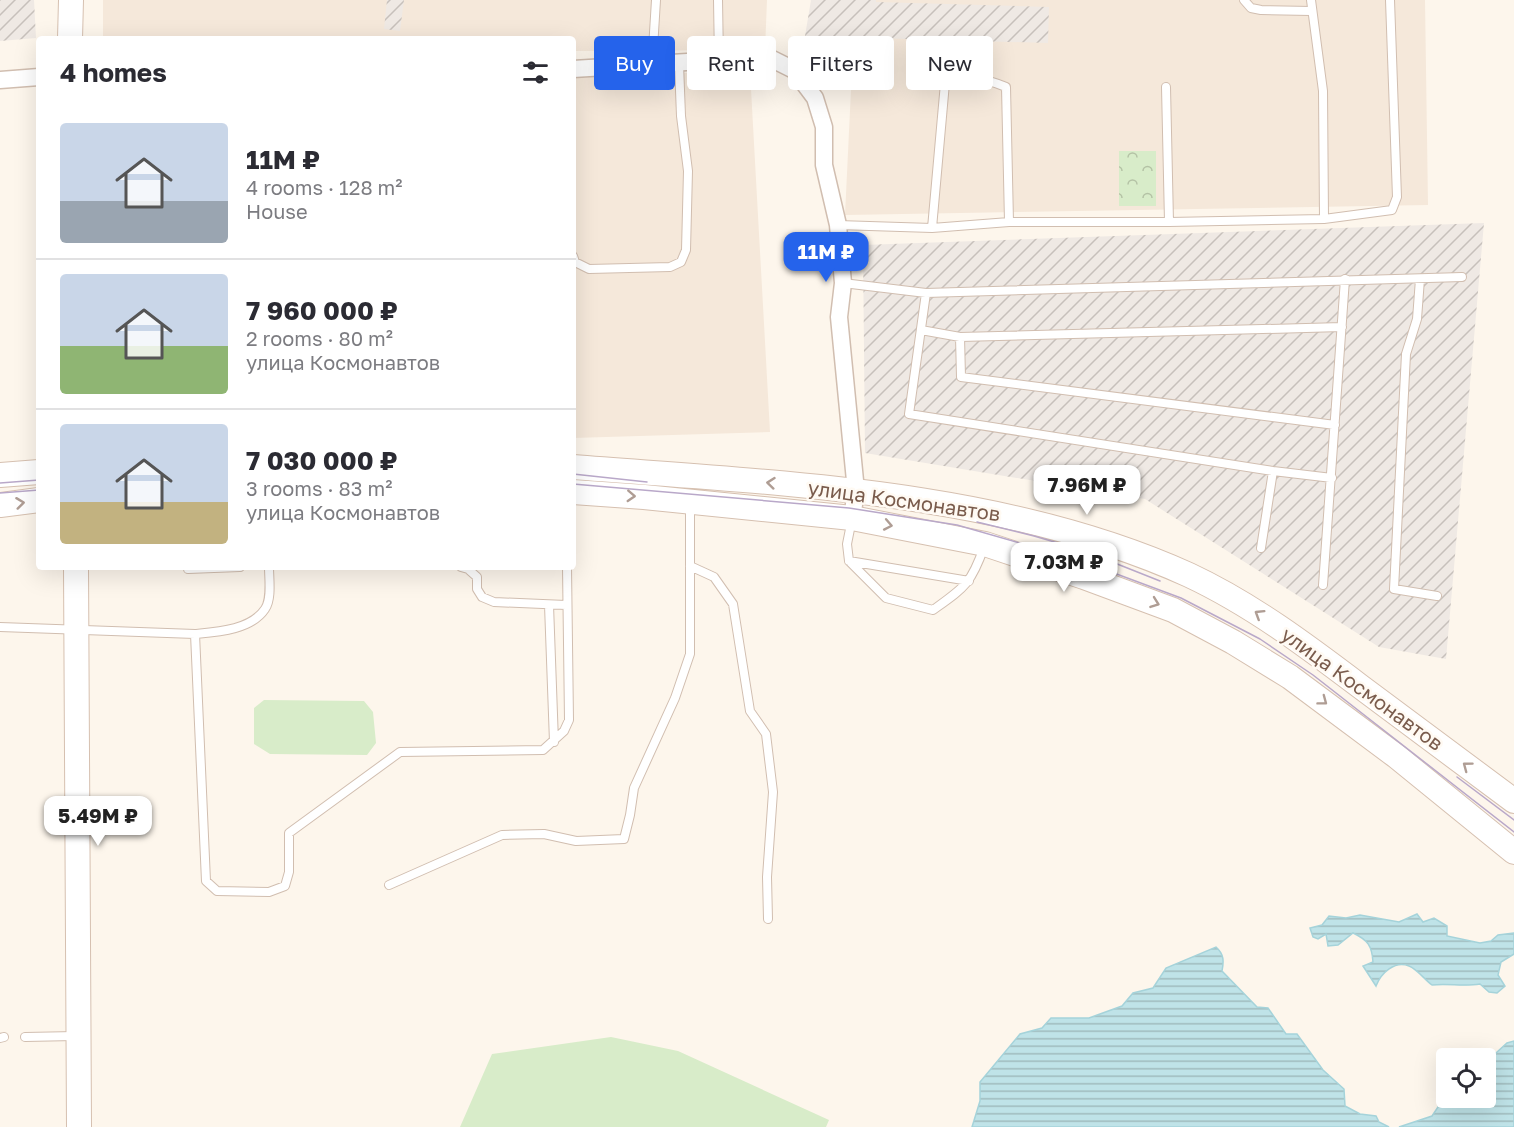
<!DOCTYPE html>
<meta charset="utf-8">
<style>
:root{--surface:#fff;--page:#f7f7f7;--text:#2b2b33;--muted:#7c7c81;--line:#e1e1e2;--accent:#2563eb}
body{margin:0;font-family:"Golos Text",sans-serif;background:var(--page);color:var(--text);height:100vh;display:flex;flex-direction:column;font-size:22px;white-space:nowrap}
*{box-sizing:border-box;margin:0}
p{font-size:20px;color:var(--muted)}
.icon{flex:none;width:33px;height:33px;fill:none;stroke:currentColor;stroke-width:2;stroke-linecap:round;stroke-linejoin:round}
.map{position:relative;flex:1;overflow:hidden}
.details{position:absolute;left:36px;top:36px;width:540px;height:534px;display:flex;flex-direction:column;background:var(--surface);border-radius:6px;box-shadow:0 6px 24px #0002}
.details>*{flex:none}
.banner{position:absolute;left:594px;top:36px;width:570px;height:54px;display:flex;gap:12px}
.controls{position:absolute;left:1436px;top:1048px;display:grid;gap:12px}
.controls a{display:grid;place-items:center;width:60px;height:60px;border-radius:6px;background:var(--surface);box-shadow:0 6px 24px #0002;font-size:30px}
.price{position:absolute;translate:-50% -51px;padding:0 14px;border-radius:12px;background:#fff;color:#222;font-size:20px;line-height:39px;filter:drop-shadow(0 2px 3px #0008)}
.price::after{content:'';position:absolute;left:50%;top:36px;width:18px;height:14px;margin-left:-9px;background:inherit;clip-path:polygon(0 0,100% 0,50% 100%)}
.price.on{background:var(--accent);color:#fff}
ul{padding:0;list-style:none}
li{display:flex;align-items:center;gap:18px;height:150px;padding:0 24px}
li+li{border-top:2px solid var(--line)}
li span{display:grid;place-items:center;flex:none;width:168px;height:120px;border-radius:6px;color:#555}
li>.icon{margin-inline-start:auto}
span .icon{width:72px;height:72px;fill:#fffc;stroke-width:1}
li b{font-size:26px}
h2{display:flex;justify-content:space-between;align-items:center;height:72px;padding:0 24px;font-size:26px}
.pill{padding:0 21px;border-radius:6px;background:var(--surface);box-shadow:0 6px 24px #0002;font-size:21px;line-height:54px}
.pill.on{background:var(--accent);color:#fff}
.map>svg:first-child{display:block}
.residential{fill:#f5e8da}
.industrial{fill:url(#industrial-furrows)}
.grass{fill:#d8ecc9}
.park{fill:url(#park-crowns)}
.water{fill:url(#water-rules);stroke:#a5d3da;stroke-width:1.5}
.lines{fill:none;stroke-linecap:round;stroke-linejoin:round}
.lane-casing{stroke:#d1beb0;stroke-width:10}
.street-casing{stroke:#d1beb0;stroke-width:19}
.secondary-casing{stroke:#d6c0b0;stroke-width:26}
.lane{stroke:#fff;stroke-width:8}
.street{stroke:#fff;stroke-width:16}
.secondary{stroke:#fff;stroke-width:24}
.tram{stroke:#b9a8c9;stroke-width:1.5}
.oneway{stroke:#af9d94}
.labels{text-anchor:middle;stroke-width:5;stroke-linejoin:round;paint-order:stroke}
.street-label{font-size:20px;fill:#7a5c4d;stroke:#fffaf3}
</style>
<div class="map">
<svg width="1514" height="1127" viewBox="0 0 1514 1127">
<defs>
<pattern id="industrial-furrows" width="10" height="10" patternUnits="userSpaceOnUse" patternTransform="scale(1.5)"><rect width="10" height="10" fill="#efe9e4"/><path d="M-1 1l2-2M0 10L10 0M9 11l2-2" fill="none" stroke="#c7c0bb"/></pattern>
<pattern id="park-crowns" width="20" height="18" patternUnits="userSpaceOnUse" patternTransform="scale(1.5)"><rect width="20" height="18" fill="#d8ecc9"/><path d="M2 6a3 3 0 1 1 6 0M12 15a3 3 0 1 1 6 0" fill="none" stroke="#b4c2a5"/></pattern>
<pattern id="water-rules" width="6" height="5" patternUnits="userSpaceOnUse" patternTransform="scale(1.5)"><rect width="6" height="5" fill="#bfe3e8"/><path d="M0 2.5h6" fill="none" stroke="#a0bbbe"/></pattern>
</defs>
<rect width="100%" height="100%" fill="#fdf6ec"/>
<path class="residential" d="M 103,0 L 767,0 L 765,50 L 573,51 L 573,39 L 103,39 Z
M 872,0 L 1425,0 L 1428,205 L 845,215 L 852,69 Z
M 750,71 L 770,432 L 573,438 L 573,76 Z"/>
<path class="industrial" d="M 0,0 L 34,0 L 36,38 L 0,41 Z
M 387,0 L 404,0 L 400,31 L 384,29 Z
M 811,0 L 876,0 L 876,2 L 1049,7 L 1048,43 L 805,36 Z
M 1484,223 L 1446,659 L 1379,647 L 1145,499 L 865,453 L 863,245 Z"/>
<path class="grass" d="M 264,700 L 364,701 L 373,712 L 376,743 L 367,755 L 270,754 L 254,744 L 254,708 Z
M 611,1037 L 678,1051 L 829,1120 L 826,1127 L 460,1127 L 492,1054 Z"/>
<path class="park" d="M 1119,151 L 1156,151 L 1156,206 L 1119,206 Z"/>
<path class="water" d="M 1417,914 L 1423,922 L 1434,918 L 1447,926 L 1447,936 L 1480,943 L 1491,941 L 1498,935 L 1514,933 L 1514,954 L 1501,962 L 1498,975 L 1505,986 L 1497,993 L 1489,992 L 1480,984 C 1463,987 1449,983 1432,985 C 1425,980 1417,969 1409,966 C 1395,960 1381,973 1376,986 L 1363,966 L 1373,962 C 1372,946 1368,940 1353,933 L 1338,945 L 1328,946 L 1326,934 L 1318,939 L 1313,937 L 1310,928 L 1322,925 L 1329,916 L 1346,918 L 1360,915 L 1399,922 Z
M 1216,947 C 1224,954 1224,961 1222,971 L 1257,1007 L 1268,1008 L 1286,1034 L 1297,1034 L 1323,1070 L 1344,1089 L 1345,1106 L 1360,1114 L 1376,1116 L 1379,1122 L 1389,1127 L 972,1127 L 980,1101 L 980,1082 L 1020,1034 L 1042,1028 L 1051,1018 L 1089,1018 L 1122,1006 L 1133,993 L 1153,988 L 1166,968 Z
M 1514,1041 L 1514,1127 L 1399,1127 L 1432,1116 L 1446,1095 L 1446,1098 L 1485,1098 L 1485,1063 L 1507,1043 Z"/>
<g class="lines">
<defs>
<path id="lane" d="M 718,0 L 719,60
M 1244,0 L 1251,8 L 1261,10 L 1311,11
M 1311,0 L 1323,91 L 1324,219
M 652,65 L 656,0
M 1166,87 L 1169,222
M 838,225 L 932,228 L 1009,222 L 1169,222 L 1324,219 L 1392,210 L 1397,197 L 1390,0
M 932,228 L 945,83 C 971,75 981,77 1006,87 L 1009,222
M 573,256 L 575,262 L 589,269 L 670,267 L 681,262 L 686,250 L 688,171 L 681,116 L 679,64
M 1420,279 L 1417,319 L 1406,354 L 1394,589 L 1437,596
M 843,283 L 926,293 L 1462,277
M 926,293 L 909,414 L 1273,471 L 1332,478
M 921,330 L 960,337 L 1342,327
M 960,337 L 961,377 L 1335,425
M 852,519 L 847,544 L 849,561 L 886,598 L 933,610 C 965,587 971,584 984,547
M 1261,548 L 1273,471
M 849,561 L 969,581
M 690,566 L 714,577 L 733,604 L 750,711 L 766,734 L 773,792 L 767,877 L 768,919
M 461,567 L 468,569 L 477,577 L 477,589 L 482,597 L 494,602 L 566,605
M 188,569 L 240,567
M 1323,585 L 1345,279
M 549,605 L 554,742
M 0,627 L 195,634 C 217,632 251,630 265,609 C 272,599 269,579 269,567
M 195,634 L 206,881 L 217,891 L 269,892 L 285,886 L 289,872 L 289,833 L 400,752 L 543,750 L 564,731 L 569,720 L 567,567
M 389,885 L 502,835 L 544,834 L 576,841 L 624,839 L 630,815 L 634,788 L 675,698 L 690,654 L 690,502
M 25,1037 L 75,1036
M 0,1038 L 4,1037"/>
<path id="street" d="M 573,69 L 768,57 L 794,70 L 815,98 L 824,127 L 824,165 L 838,225 L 843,283 L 839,317 L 856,491 L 852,518
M 0,80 L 39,77"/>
<path id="secondary" d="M 70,39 L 71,0
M 573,467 C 775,483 1002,490 1189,575 C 1251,604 1307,646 1361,687 C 1412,725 1463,763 1514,801
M 0,475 L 39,472
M 573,492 L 644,497 L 852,518 L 985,544 L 1084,577 L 1173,610 L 1233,642 L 1290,677 L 1396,756 L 1514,852
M 0,505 L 39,500
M 76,567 L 79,1127"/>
</defs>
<use href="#lane" class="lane-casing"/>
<use href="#street" class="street-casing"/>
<use href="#secondary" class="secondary-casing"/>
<use href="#lane" class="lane"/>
<use href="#street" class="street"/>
<use href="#secondary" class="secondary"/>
<path class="tram" d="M 573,474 L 647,482
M 0,483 L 39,480
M 573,484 L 849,508 L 957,525 L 1079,560 L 1181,598 L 1260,639 L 1313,675 L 1514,832
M 0,493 L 39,490
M 977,522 L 1034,536 L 1082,550 L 1160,581
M 1457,777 L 1514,820"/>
</g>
<defs><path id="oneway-chevron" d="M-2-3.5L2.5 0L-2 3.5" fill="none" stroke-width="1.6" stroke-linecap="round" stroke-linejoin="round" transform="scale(1.5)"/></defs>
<g class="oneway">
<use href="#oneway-chevron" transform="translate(771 483) rotate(-174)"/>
<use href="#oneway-chevron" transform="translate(631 496) rotate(3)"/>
<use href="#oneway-chevron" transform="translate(20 503) rotate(-7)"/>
<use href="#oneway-chevron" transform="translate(888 525) rotate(11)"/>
<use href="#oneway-chevron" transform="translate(1155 603) rotate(20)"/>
<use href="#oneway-chevron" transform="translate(1259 614) rotate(-148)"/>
<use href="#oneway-chevron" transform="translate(1323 701) rotate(37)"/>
<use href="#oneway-chevron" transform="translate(1467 766) rotate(-143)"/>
</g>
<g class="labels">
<g class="street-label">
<text transform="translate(904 501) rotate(8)" y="7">улица Космонавтов</text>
<text transform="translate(1362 689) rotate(36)" y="7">улица Космонавтов</text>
</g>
</g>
</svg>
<div class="controls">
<a><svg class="icon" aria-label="locate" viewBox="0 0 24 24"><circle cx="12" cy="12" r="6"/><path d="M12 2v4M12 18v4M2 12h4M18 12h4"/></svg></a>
</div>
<b class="price on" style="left:826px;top:283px">11M ₽</b>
<b class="price" style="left:1087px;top:516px">7.96M ₽</b>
<b class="price" style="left:1064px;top:593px">7.03M ₽</b>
<b class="price" style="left:98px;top:847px">5.49M ₽</b>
<div class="banner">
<a class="pill on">Buy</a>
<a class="pill">Rent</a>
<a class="pill">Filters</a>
<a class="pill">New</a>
</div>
<section class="details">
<h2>4 homes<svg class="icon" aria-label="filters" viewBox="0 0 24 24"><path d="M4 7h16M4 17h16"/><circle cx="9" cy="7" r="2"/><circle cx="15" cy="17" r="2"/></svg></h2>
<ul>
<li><span style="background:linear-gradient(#c9d6e8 65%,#9aa5b1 0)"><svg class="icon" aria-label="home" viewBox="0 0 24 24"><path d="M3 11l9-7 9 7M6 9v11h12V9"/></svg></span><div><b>11M ₽</b><p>4 rooms · 128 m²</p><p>House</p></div></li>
<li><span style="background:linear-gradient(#c9d6e8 60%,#8fb573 0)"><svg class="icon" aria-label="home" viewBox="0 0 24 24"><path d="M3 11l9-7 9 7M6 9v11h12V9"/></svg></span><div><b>7 960 000 ₽</b><p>2 rooms · 80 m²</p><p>улица Космонавтов</p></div></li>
<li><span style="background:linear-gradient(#c9d6e8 65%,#c2b280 0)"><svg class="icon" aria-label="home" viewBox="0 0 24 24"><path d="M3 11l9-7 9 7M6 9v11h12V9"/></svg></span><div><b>7 030 000 ₽</b><p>3 rooms · 83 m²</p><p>улица Космонавтов</p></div></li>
</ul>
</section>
</div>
